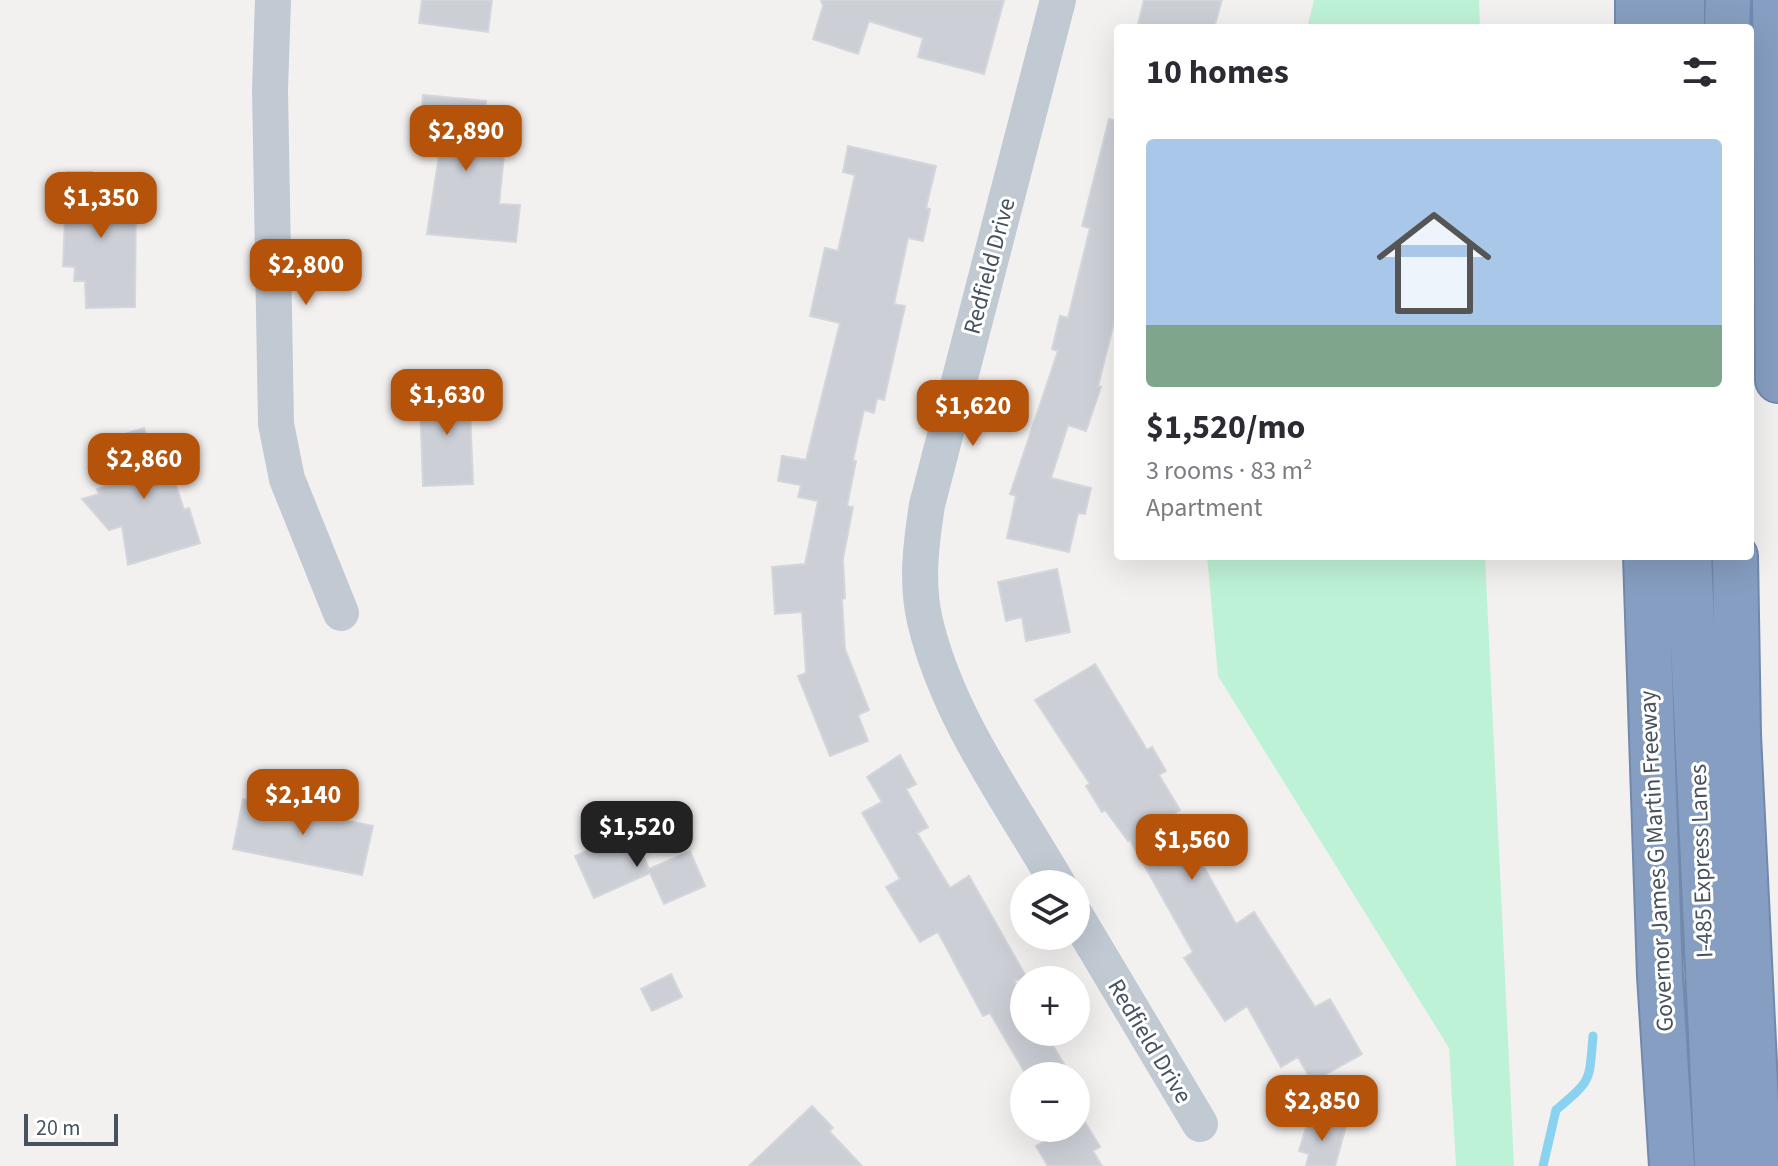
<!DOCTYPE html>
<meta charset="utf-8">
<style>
:root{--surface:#fff;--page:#f7f7f7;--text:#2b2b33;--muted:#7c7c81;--line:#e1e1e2;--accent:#b45309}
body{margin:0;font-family:"Source Sans 3",sans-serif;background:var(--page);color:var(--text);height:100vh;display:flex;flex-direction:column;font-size:30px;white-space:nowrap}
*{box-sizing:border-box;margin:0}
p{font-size:26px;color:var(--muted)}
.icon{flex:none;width:44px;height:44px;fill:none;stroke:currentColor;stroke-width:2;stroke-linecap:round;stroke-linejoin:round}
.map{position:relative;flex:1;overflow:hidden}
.details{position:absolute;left:1114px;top:24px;width:640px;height:536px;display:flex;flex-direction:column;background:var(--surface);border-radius:8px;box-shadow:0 8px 32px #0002}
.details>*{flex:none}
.buttons{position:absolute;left:1010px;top:870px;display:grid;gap:16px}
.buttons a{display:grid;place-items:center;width:80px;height:80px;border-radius:50%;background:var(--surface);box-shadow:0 8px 32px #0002;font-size:40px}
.scale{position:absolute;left:24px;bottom:20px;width:94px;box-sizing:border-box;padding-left:8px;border:4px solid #47525f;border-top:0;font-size:22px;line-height:28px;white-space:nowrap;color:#47525f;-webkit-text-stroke:6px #fff;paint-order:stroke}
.price{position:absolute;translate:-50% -68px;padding:0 18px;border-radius:16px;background:var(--accent);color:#fff;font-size:26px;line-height:52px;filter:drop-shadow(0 2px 4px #0008)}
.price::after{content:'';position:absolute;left:50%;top:48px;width:24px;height:18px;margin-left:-12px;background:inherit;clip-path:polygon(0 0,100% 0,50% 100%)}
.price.on{background:#222;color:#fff}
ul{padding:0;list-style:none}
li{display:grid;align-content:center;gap:16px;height:424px;padding:0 32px}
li+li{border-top:2px solid var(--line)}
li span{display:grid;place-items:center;height:248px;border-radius:8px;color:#555}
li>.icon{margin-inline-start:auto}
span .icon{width:144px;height:144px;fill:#fffc;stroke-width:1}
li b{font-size:34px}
h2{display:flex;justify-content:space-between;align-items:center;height:96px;padding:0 32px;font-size:34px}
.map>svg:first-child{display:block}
.green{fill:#bef2d6}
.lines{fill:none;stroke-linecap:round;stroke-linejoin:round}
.stream{stroke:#89d2f0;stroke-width:9}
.building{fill:#cccfd6;stroke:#d4d6dc;stroke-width:2}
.highway-casing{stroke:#7189ad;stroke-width:48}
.minor{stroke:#c1c9d3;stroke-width:36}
.highway{stroke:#869ec1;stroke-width:44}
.labels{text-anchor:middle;stroke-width:6;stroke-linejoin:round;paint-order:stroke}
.street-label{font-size:24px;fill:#47525f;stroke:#fff}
</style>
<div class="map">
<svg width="1778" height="1166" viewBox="0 0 1778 1166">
<rect width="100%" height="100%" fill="#f3f1f0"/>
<path class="green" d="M 1314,0 L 1479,0 L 1480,28 L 1307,28 Z
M 1207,556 L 1485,556 L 1514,1166 L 1456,1166 L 1449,1048 L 1218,676 Z"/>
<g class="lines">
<path class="stream" d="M 1543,1166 L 1556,1110 C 1592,1079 1589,1083 1593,1036"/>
</g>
<path class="building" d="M 422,0 L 492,0 L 488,32 L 419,23 Z
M 821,0 L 1004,0 L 984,74 L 918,57 L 923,38 L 869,21 L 858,54 L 813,39 L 823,6 Z
M 1144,0 L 1222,0 L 1214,28 L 1137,28 Z
M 423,95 L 486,101 L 482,144 L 505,145 L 499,204 L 520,205 L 516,242 L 427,234 L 440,149 L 419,147 Z
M 1109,119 L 1118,121 L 1118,307 L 1098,386 L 1101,387 L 1086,431 L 1068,425 L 1051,478 L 1091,488 L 1085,514 L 1078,513 L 1069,552 L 1007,538 L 1016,496 L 1010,494 L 1058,351 L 1052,349 L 1060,316 L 1068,318 L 1090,228 L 1082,226 Z
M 848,146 L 936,166 L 926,208 L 930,209 L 923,241 L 908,238 L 894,304 L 905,306 L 884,400 L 877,398 L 874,413 L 864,410 L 853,460 L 856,461 L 847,506 L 853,507 L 843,559 L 845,598 L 842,600 L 845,649 L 869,710 L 858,715 L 868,741 L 830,756 L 798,676 L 806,673 L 802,612 L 775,614 L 772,567 L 805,564 L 818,501 L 798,497 L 801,485 L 778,481 L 782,456 L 806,460 L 840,323 L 810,316 L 825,248 L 838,251 L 855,175 L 843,172 Z
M 67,172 L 92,172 L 92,185 L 136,185 L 135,307 L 86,308 L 85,281 L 74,281 L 75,267 L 63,266 Z
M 469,383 L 473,484 L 423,486 L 420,402 L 436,402 L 435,385 Z
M 144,428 L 151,453 L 164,448 L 184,510 L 189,508 L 200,543 L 128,565 L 122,526 L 109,530 L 82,499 L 99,494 L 97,489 L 120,481 L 107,440 Z
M 1057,569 L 1070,632 L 1026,641 L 1022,617 L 1006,621 L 998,582 Z
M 1095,664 L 1147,750 L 1152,747 L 1166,771 L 1159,775 L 1180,810 L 1174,814 L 1236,924 L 1254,912 L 1315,1007 L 1330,999 L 1362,1054 L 1312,1082 L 1298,1057 L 1281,1067 L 1247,1006 L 1225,1021 L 1184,958 L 1193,952 L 1130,840 L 1128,841 L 1105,810 L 1102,812 L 1086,786 L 1090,784 L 1035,700 Z
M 900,755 L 916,784 L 906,789 L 928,827 L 917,833 L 950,888 L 969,876 L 1028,980 L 1014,980 L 1024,997 L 1024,1032 L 1045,1032 L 1071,1076 L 1027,1076 L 990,1013 L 983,1016 L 938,932 L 920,942 L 886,887 L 900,879 L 862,813 L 882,802 L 867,777 Z
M 243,799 L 373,826 L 362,875 L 233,849 Z
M 632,831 L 649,869 L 690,851 L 705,886 L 664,904 L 650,873 L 594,898 L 575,856 Z
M 671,974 L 682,997 L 652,1011 L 641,989 Z
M 812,1106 L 833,1128 L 829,1131 L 862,1166 L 749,1166 Z
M 1309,1118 L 1346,1126 L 1335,1166 L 1306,1166 L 1309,1154 L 1299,1151 Z
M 1083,1119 L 1100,1147 L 1093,1151 L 1102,1166 L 1048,1166 L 1036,1146 L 1067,1128 L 1076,1128 L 1076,1123 Z"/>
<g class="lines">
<defs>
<path id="highway" d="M 1638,0 L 1638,28
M 1775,0 L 1778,380
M 1682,28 L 1682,0
M 1727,28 L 1728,0
M 1646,556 L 1660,976 L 1672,1166
M 1689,556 L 1717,1166
M 1735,556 L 1738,735 L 1759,1166"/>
</defs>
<use href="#highway" class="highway-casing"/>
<path class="minor" d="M 273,0 L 270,90 L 276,424 L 287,479 L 341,613
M 1058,884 C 1010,801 947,716 925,621 C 916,583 921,543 927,505 L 1058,0
M 1076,916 L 1200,1124"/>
<use href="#highway" class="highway"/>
</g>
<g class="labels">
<g class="street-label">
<text transform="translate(989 266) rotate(-75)" y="8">Redfield Drive</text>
<text transform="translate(1656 861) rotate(-93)" y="8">Governor James G Martin Freeway</text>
<text transform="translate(1701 861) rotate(-92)" y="8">I-485 Express Lanes</text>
<text transform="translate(1150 1041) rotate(59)" y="8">Redfield Drive</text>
</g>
</g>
</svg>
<div class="buttons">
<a><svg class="icon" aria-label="layers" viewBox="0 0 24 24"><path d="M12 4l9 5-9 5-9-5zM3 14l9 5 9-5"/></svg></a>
<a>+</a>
<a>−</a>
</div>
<div class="scale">20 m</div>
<b class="price" style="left:466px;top:173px">$2,890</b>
<b class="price" style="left:101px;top:240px">$1,350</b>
<b class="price" style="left:306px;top:307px">$2,800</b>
<b class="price" style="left:447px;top:437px">$1,630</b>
<b class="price" style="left:973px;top:448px">$1,620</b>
<b class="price" style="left:144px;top:501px">$2,860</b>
<b class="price" style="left:303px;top:837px">$2,140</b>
<b class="price on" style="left:637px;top:869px">$1,520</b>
<b class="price" style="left:1192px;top:882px">$1,560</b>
<b class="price" style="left:1322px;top:1143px">$2,850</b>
<section class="details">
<h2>10 homes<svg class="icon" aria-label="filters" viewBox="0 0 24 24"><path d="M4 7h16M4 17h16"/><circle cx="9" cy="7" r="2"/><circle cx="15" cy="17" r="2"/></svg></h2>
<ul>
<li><span style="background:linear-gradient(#a9c7e8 75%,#7fa58c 0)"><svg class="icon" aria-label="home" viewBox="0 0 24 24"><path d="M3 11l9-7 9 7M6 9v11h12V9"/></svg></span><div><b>$1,520/mo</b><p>3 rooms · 83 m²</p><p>Apartment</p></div></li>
</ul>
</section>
</div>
